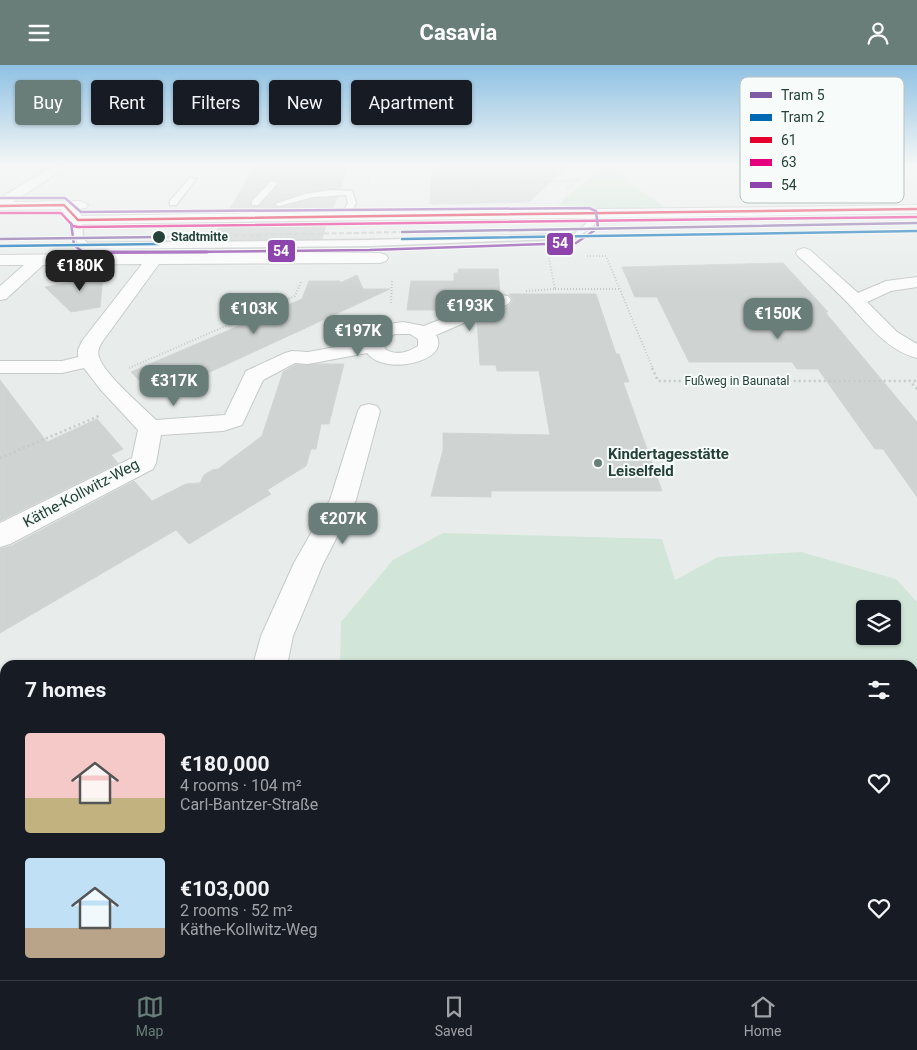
<!DOCTYPE html>
<meta charset="utf-8">
<style>
:root{--surface:#171b24;--page:#20242c;--text:#f1f3f6;--muted:#9ea1a6;--line:#363941;--accent:#697e78}
body{margin:0;font-family:Roboto,sans-serif;background:var(--page);color:var(--text);height:100vh;display:flex;flex-direction:column;font-size:19px;white-space:nowrap}
*{box-sizing:border-box;margin:0}
p{font-size:16px;color:var(--muted)}
.icon{flex:none;width:28px;height:28px;fill:none;stroke:currentColor;stroke-width:2;stroke-linecap:round;stroke-linejoin:round}
.map{position:relative;flex:1;overflow:hidden}
.drawer{position:absolute;left:0px;top:595px;width:918px;height:320px;display:flex;flex-direction:column;background:var(--surface);border-radius:15px 15px 0 0;box-shadow:0 1px 4px #0004}
.drawer>*{flex:none}
.banner{position:absolute;left:15px;top:15px;width:500px;height:45px;display:flex;gap:10px}
.fabs{position:absolute;left:856px;top:535px;display:grid;gap:10px}
.fabs a{display:grid;place-items:center;width:45px;height:45px;border-radius:5px;background:var(--surface);box-shadow:0 1px 4px #0004;font-size:25px}
.price{position:absolute;translate:-50% -42px;padding:0 11px;border-radius:10px;background:var(--accent);color:#fff;font-size:16px;line-height:32px;filter:drop-shadow(0 1px 2px #0008)}
.price::after{content:'';position:absolute;left:50%;top:30px;width:15px;height:11px;margin-left:-8px;background:inherit;clip-path:polygon(0 0,100% 0,50% 100%)}
.price.selected{background:#222;color:#fff}
ul{padding:0;list-style:none}
li{display:flex;align-items:center;gap:15px;height:125px;padding:0 25px}
li span{display:grid;place-items:center;flex:none;width:140px;height:100px;border-radius:5px;color:#555}
li>.icon{margin-inline-start:auto}
span .icon{width:60px;height:60px;fill:#fffc;stroke-width:1}
li b{font-size:21px}
h2{display:flex;justify-content:space-between;align-items:center;height:60px;padding:0 25px;font-size:21px}
.tag{padding:0 18px;border-radius:5px;background:var(--surface);box-shadow:0 1px 4px #0004;font-size:18px;line-height:45px}
.tag.selected{background:var(--accent);color:#fff}
header{display:flex;justify-content:space-between;align-items:center;height:65px;padding:0 25px;background:var(--accent);color:#fff;font-size:22px;font-weight:700}
.menu{display:flex;justify-content:space-around;align-items:center;height:70px;border-top:1px solid var(--line);background:var(--surface);font-size:14px;color:var(--muted)}
.menu a{display:grid;justify-items:center;gap:2px}
.menu .selected{color:var(--accent)}
.map>svg:first-child{display:block}
.green{fill:#d1e6d8;fill-rule:evenodd}
.building{fill:#cfd4d2;stroke:#d1d6d4;fill-rule:evenodd}
.lines{fill:none;stroke-linecap:round;stroke-linejoin:round}
.lane-casing{stroke:#c5cac8;stroke-width:3}
.street-casing{stroke:#c5cac8;stroke-width:2}
.path-far1{stroke:#c3ccca;stroke-width:2;stroke-dasharray:1 2;stroke-linecap:butt}
.path{stroke:#c3ccca;stroke-width:2.5;stroke-dasharray:2 3;stroke-linecap:butt}
.lane{fill:#fcfcfc;fill-rule:evenodd}
.street{fill:#fcfcfc;fill-rule:evenodd}
.rail{stroke:#c9cdcc;stroke-width:2;stroke-dasharray:5 2.5;stroke-linecap:butt}
.bus-1-casing{stroke:#f7fbf9;stroke-width:4.5}
.bus-2-casing{stroke:#f7fbf9;stroke-width:4.5}
.bus-3-far1-casing{stroke:#f7fbf9;stroke-width:4.5}
.bus-3-casing{stroke:#f7fbf9;stroke-width:5.5}
.bus-1{stroke:#e4002b;stroke-width:2.5}
.bus-2{stroke:#e5007d;stroke-width:2.5}
.bus-3-far1{stroke:#8e44ad;stroke-width:2.5}
.bus-3{stroke:#8e44ad;stroke-width:3}
.tram-1-casing{stroke:#f7fbf9;stroke-width:4.5}
.tram-2-casing{stroke:#f7fbf9;stroke-width:4.5}
.tram-1{stroke:#7f5ca3;stroke-width:2.5}
.tram-2{stroke:#0069b4;stroke-width:2.5}
.stop-dot{fill:#24423a;stroke:#f7fbf9;stroke-width:2}
.poi-dot{fill:#697e78;stroke:#f7fbf9;stroke-width:2}
.labels{text-anchor:middle;stroke-width:4;stroke-linejoin:round;paint-order:stroke}
.far-stop-label{font-size:12px;font-weight:bold;fill:#24423a;stroke:#f7fbf9;text-anchor:start}
.far-street-label{font-size:12px;fill:#24423a;stroke:#f7fbf9}
.poi-label{font-size:15px;font-weight:bold;fill:#24423a;stroke:#f7fbf9;text-anchor:start}
.street-label{font-size:15px;fill:#24423a;stroke:#f7fbf9}
.key{fill:#f7fbf9;stroke:#b8c4c0;stroke-width:1}
.key-label{font-size:14px;fill:#24423a}
.line-badge{stroke:#f7fbf9;stroke-width:2}
.badge-label{font-size:14px;text-anchor:middle;font-weight:bold;fill:#fff}
</style>
<header><svg class="icon" aria-label="menu" viewBox="0 0 24 24"><path d="M4 6h16M4 12h16M4 18h16"/></svg>Casavia<svg class="icon" aria-label="person" viewBox="0 0 24 24"><circle cx="12" cy="8" r="4"/><path d="M4 21q1-7 8-7t8 7"/></svg></header>
<div class="map">
<svg width="917" height="915" viewBox="0 0 917 915">
<rect width="100%" height="100%" fill="#e8edeb"/>
<path class="green" d="M 606,102 L 666,143 L 616,147 L 558,140 L 579,121 Z
M 443,468 L 662,474 L 675,515 L 718,492 L 801,487 L 896,514 L 917,537 L 917,736 L 912,736 L 912,600 L 340,600 L 341,557 L 393,495 ZM 865,544 L 892,544 L 892,571 L 865,571 Z
M 819,910 L 878,910 L 880,915 L 759,915 Z"/>
<path class="building" d="M 256,99 L 349,99 L 340,124 L 305,127 L 273,138 L 279,143 L 313,134 L 337,132 L 332,145 L 228,147 ZM 272,114 L 279,116 L 279,119 L 259,141 L 251,141 L 251,135 Z
M 445,99 L 569,99 L 529,137 L 430,139 L 432,103 L 445,103 Z
M 327,157 L 322,174 L 211,175 L 221,159 Z
M 783,198 L 828,247 L 825,247 L 917,357 L 917,432 L 883,384 L 875,384 L 818,304 L 797,304 L 792,297 L 689,297 L 657,232 L 635,232 L 622,202 Z
M 458,204 L 498,204 L 500,229 L 459,245 L 407,245 L 411,216 L 454,216 L 454,208 L 458,208 Z
M 99,208 L 99,210 L 103,210 L 100,242 L 71,247 L 45,222 L 68,218 L 69,213 Z
M 357,210 L 363,224 L 390,224 L 156,332 L 131,307 L 302,234 L 309,216 L 340,216 L 340,218 Z
M 509,229 L 596,229 L 616,289 L 619,289 L 629,317 L 623,317 L 662,426 L 491,426 L 491,432 L 431,431 L 443,385 L 443,368 L 550,370 L 539,306 L 497,306 L 496,300 L 480,300 L 477,254 L 509,241 L 513,235 Z
M 316,299 L 344,299 L 329,359 L 321,359 L 316,384 L 311,384 L 306,401 L 267,425 L 271,429 L 189,479 L 176,465 L 0,568 L 0,484 L 11,481 L 134,416 L 152,436 L 186,419 L 200,418 L 204,410 L 212,405 L 218,404 L 262,371 L 283,307 L 295,300 Z
M 0,315 L 47,377 L 97,354 L 123,384 L 111,390 L 118,398 L 0,456 Z"/>
<g class="lines">
<defs>
<path id="lane" d="M 190,113 L 196,114 L 176,140 L 170,140 L 170,136 Z
M 271,116 L 278,118 L 258,140 L 252,140 L 252,136 Z
M 330,125 L 352,126 L 356,138 L 349,152 L 342,150 L 348,138 L 346,130 L 313,132 L 279,141 L 275,139 L 305,129 Z
M 586,148 L 592,148 L 595,159 L 576,173 L 370,181 L 84,184 L 81,183 L 75,173 L 74,155 L 78,153 L 82,155 L 83,173 L 87,178 L 370,175 L 574,169 L 587,158 Z"/>
<path id="street" d="M 57,99 L 71,99 L 13,137 L 81,136 L 88,140 L 86,143 L 76,144 L 82,151 C 360,145 639,145 917,140 L 917,148 C 637,154 358,154 78,159 L 73,158 L 60,144 L 0,145 L 0,133 Z
M 804,183 L 810,185 L 858,228 L 886,216 L 917,212 L 917,222 L 891,226 L 867,237 L 897,267 L 917,279 L 917,293 C 886,285 867,258 846,236 C 831,221 815,206 798,191 L 796,188 L 798,185 Z
M 155,188 L 380,188 L 386,190 L 388,193 L 386,196 L 380,198 L 159,199 L 102,277 C 99,282 97,287 99,292 C 104,309 142,341 156,355 L 225,350 L 246,306 L 285,288 L 292,286 L 308,287 L 364,277 L 370,267 L 382,260 L 403,257 L 424,261 L 502,230 L 508,231 L 511,235 L 508,239 L 436,270 C 452,297 383,311 367,288 L 308,299 L 295,298 L 263,315 L 242,360 L 223,366 L 161,370 L 156,398 L 153,404 L 10,479 L 0,482 L 0,458 L 132,393 L 138,365 L 100,324 L 84,303 L 62,308 L 0,308 L 0,296 L 62,296 L 78,292 L 78,285 L 82,276 L 142,199 L 43,200 L 6,234 L 0,235 L 0,221 L 24,200 L 0,200 L 0,190 ZM 395,269 L 410,269 L 418,274 L 418,281 C 407,288 396,291 385,284 L 383,277 L 386,273 Z
M 369,339 L 377,341 L 380,346 L 356,435 L 323,499 L 293,571 L 287,600 L 253,600 L 261,571 L 294,498 L 330,435 L 358,346 L 361,341 Z
M 912,849 L 917,849 L 917,895 L 912,895 Z
M 212,910 L 258,910 L 259,915 L 211,915 Z
M 512,910 L 584,910 L 582,915 L 509,915 Z"/>
</defs>
<use href="#lane" class="lane-casing"/>
<use href="#street" class="street-casing"/>
<path class="path-far1" d="M 470,99 L 474,121 L 579,115
M 604,99 L 641,124
M 368,115 L 373,99
M 567,124 L 599,99
M 587,191 L 606,191 L 653,304
M 555,224 L 619,224
M 526,226 L 555,224 L 549,193
M 391,238 L 392,215
M 129,303 L 295,231 L 301,217"/>
<path class="path" d="M 652,303 L 658,316 L 917,316
M 909,315 L 917,324
M 0,393 L 99,351"/>
<use href="#lane" class="lane"/>
<use href="#street" class="street"/>
<path class="rail" d="M 159,172 L 402,167"/>
<defs>
<path id="bus-1" d="M 0,141 L 64,140 L 78,155 L 917,144"/>
<path id="bus-2" d="M 0,148 L 61,148 L 73,161 L 78,162 L 917,152"/>
<path id="bus-3-far1" d="M 0,133 L 65,133 L 81,147 L 589,143 L 596,146 L 598,163 L 576,178 L 370,185 L 87,188
M 71,158 L 74,180 L 84,188"/>
<path id="bus-3" d="M 81,187 L 207,187"/>
</defs>
<use href="#bus-1" class="bus-1-casing"/>
<use href="#bus-2" class="bus-2-casing"/>
<use href="#bus-3-far1" class="bus-3-far1-casing"/>
<use href="#bus-3" class="bus-3-casing"/>
<use href="#bus-1" class="bus-1"/>
<use href="#bus-2" class="bus-2"/>
<use href="#bus-3-far1" class="bus-3-far1"/>
<use href="#bus-3" class="bus-3"/>
<defs>
<path id="tram-1" d="M 402,167 L 917,158
M 0,174 L 159,172"/>
<path id="tram-2" d="M 402,174 L 917,166
M 0,181 L 159,179"/>
</defs>
<use href="#tram-1" class="tram-1-casing"/>
<use href="#tram-2" class="tram-2-casing"/>
<use href="#tram-1" class="tram-1"/>
<use href="#tram-2" class="tram-2"/>
</g>
<linearGradient id="sky" x2="0" y2="1"><stop stop-color="#8fc1e3"/><stop offset="0.44" stop-color="#f5f7f6"/><stop offset="1" stop-color="#f5f7f6" stop-opacity="0"/></linearGradient>
<rect width="917" height="227" fill="url(#sky)"/>
<circle class="stop-dot" cx="159" cy="172" r="7"/>
<circle class="poi-dot" cx="598" cy="398" r="5"/>
<g class="labels">
<g class="far-stop-label">
<text x="171" y="176">Stadtmitte</text>
</g>
<g class="far-street-label">
<text x="737" y="320">Fußweg in Baunatal</text>
</g>
<g class="poi-label">
<text x="608" y="394">Kindertagesstätte<tspan x="608" dy="17">Leiselfeld</tspan></text>
</g>
<g class="street-label">
<text transform="translate(81 428) rotate(-28)" y="5">Käthe-Kollwitz-Weg</text>
</g>
</g>
<rect x="740" y="12" width="164" height="126" rx="8" class="key"/>
<rect x="750" y="27" width="22" height="6" fill="#7f5ca3"/>
<rect x="750" y="49" width="22" height="7" fill="#0069b4"/>
<rect x="750" y="72" width="22" height="6" fill="#e4002b"/>
<rect x="750" y="94" width="22" height="7" fill="#e5007d"/>
<rect x="750" y="117" width="22" height="6" fill="#8e44ad"/>
<g class="key-label">
<text x="781" y="35">Tram 5</text>
<text x="781" y="57">Tram 2</text>
<text x="781" y="80">61</text>
<text x="781" y="102">63</text>
<text x="781" y="125">54</text>
</g>
<g class="line-badge">
<rect x="546" y="167" width="28" height="24" rx="5" fill="#8e44ad"/>
<rect x="267" y="174" width="29" height="24" rx="5" fill="#8e44ad"/>
</g>
<g class="badge-label">
<text x="560" y="183">54</text>
<text x="281" y="191">54</text>
</g>
</svg>
<div class="fabs">
<a><svg class="icon" aria-label="layers" viewBox="0 0 24 24"><path d="M12 4l9 5-9 5-9-5zM3 14l9 5 9-5"/></svg></a>
</div>
<b class="price selected" style="left:80px;top:227px">€180K</b>
<b class="price" style="left:470px;top:267px">€193K</b>
<b class="price" style="left:254px;top:270px">€103K</b>
<b class="price" style="left:778px;top:275px">€150K</b>
<b class="price" style="left:358px;top:292px">€197K</b>
<b class="price" style="left:174px;top:342px">€317K</b>
<b class="price" style="left:343px;top:480px">€207K</b>
<div class="banner">
<a class="tag selected">Buy</a>
<a class="tag">Rent</a>
<a class="tag">Filters</a>
<a class="tag">New</a>
<a class="tag">Apartment</a>
</div>
<section class="drawer">
<h2>7 homes<svg class="icon" aria-label="filters" viewBox="0 0 24 24"><path d="M4 7h16M4 17h16"/><circle cx="9" cy="7" r="2"/><circle cx="15" cy="17" r="2"/></svg></h2>
<ul>
<li><span style="background:linear-gradient(#f6c9c9 65%,#c2b280 0)"><svg class="icon" aria-label="home" viewBox="0 0 24 24"><path d="M3 11l9-7 9 7M6 9v11h12V9"/></svg></span><div><b>€180,000</b><p>4 rooms · 104 m²</p><p>Carl-Bantzer-Straße</p></div><svg class="icon" aria-label="heart" viewBox="0 0 24 24"><path d="M12 20l-8-8c-3-5 5-10 8-4 3-6 11-1 8 4z"/></svg></li>
<li><span style="background:linear-gradient(#bfe0f5 70%,#b9a48a 0)"><svg class="icon" aria-label="home" viewBox="0 0 24 24"><path d="M3 11l9-7 9 7M6 9v11h12V9"/></svg></span><div><b>€103,000</b><p>2 rooms · 52 m²</p><p>Käthe-Kollwitz-Weg</p></div><svg class="icon" aria-label="heart" viewBox="0 0 24 24"><path d="M12 20l-8-8c-3-5 5-10 8-4 3-6 11-1 8 4z"/></svg></li>
</ul>
</section>
</div>
<nav class="menu">
<a class="selected"><svg class="icon" aria-label="map" viewBox="0 0 24 24"><path d="M3 6l6-2 6 2 6-2v14l-6 2-6-2-6 2zM9 4v14M15 6v14"/></svg>Map</a>
<a><svg class="icon" aria-label="saved" viewBox="0 0 24 24"><path d="M7 4h10v16l-5-4-5 4z"/></svg>Saved</a>
<a><svg class="icon" aria-label="home" viewBox="0 0 24 24"><path d="M3 11l9-7 9 7M6 9v11h12V9"/></svg>Home</a>
</nav>
